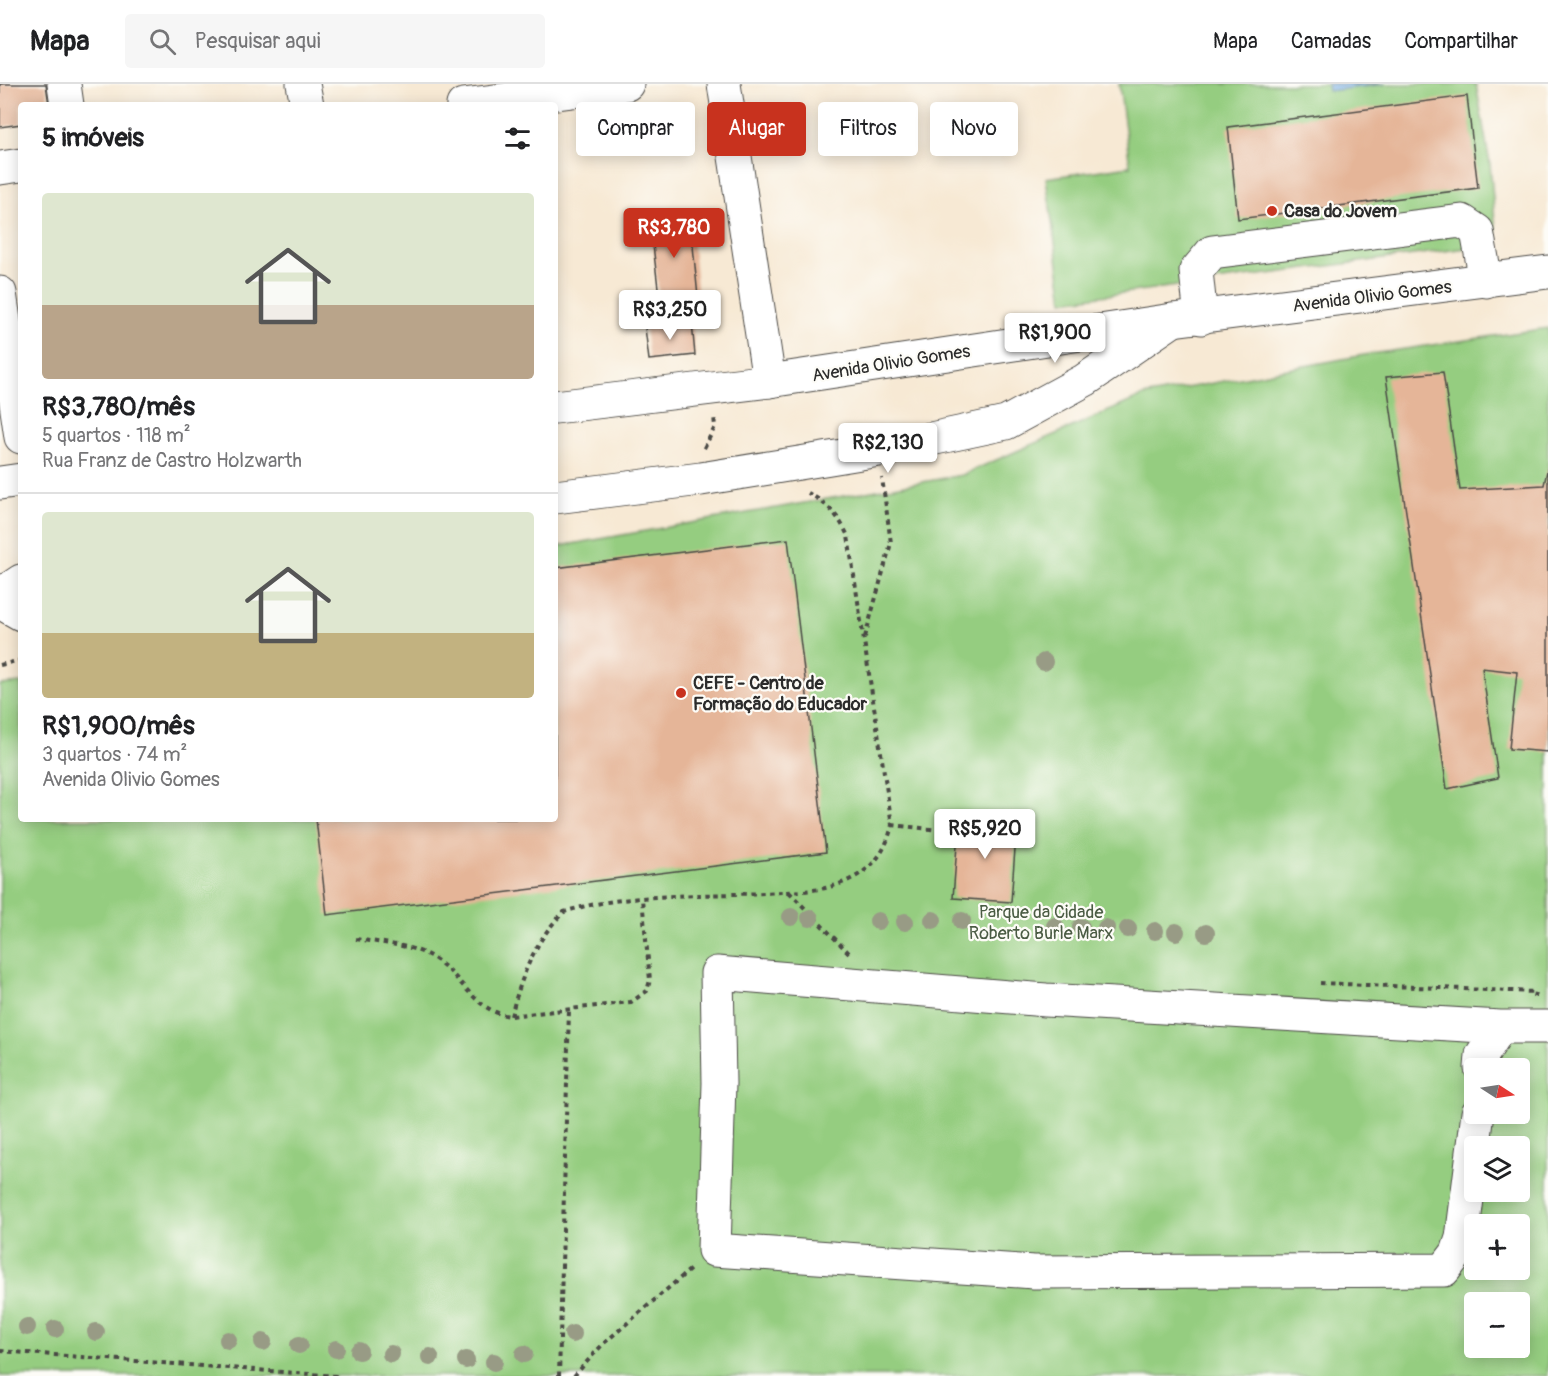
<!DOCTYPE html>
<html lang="pt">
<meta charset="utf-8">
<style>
:root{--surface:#fff;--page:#f6f6f6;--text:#202124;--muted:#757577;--line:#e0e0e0;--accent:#c8321e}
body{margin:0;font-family:Pangolin,sans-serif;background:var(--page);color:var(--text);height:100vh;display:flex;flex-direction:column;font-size:22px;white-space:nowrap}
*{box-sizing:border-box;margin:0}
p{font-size:20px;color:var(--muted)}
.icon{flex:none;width:33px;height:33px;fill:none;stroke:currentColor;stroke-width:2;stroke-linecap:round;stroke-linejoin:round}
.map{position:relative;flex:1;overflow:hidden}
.side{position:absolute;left:18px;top:18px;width:540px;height:720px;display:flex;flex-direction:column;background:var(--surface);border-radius:6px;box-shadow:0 3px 15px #0003}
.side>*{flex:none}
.guide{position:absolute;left:576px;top:18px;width:570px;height:54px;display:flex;gap:12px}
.needle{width:39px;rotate:102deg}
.tools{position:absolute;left:1464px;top:974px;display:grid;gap:12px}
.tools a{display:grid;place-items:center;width:66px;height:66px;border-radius:6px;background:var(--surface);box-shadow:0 3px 15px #0003;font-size:30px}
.price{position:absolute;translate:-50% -51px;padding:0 14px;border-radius:6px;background:#fff;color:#222;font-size:20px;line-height:39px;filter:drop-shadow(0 2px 3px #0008)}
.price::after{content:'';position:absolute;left:50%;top:36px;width:18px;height:14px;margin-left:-9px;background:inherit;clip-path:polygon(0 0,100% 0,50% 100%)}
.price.active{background:var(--accent);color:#fff}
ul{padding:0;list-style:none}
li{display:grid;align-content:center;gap:12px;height:318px;padding:0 24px}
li+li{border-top:2px solid var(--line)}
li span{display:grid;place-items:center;height:186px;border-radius:6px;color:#555}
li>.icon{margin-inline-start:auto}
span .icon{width:108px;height:108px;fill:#fffc;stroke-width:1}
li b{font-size:26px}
h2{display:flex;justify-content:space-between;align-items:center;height:72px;padding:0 24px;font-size:26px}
.tag{padding:0 21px;border-radius:6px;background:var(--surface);box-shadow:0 3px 15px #0003;font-size:21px;line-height:54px}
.tag.active{background:var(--accent);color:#fff}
header{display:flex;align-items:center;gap:36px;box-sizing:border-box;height:84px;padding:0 30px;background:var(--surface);border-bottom:2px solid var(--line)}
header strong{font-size:28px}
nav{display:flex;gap:33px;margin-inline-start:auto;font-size:21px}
.search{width:420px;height:54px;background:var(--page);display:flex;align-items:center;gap:15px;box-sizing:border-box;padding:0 21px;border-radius:6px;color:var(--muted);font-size:22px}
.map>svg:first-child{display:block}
.green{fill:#95cd80;stroke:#607c56;stroke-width:1.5;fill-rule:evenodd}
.water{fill:#7ab3ea;stroke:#526f8a;stroke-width:1.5}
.building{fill:#e5b598}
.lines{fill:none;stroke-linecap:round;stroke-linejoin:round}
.minor-casing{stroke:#4a4844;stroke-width:35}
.major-casing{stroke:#4a4844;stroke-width:35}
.path{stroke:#4a4844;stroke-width:4;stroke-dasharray:4.5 4.5;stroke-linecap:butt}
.minor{stroke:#fff;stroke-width:33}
.major{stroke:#fff;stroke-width:33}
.tree{fill:#989b85}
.poi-dot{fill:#c8321e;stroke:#fdfcf7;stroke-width:2}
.labels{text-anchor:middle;stroke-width:4.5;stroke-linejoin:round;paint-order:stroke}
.poi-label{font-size:18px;font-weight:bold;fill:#2b2b2b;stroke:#fdfcf7;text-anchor:start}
.street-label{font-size:18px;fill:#2b2b2b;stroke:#fdfcf7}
.park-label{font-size:18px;fill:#4b5c44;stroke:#fdfcf7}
</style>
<header>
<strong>Mapa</strong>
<div class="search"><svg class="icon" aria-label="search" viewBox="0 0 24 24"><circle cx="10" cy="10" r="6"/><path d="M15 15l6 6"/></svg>Pesquisar aqui</div>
<nav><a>Mapa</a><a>Camadas</a><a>Compartilhar</a></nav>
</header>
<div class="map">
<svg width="1548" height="1292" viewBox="0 0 1548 1292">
<rect width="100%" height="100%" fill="#fdfcf7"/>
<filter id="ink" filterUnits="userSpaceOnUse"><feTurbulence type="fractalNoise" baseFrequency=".0167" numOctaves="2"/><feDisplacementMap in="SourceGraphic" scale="12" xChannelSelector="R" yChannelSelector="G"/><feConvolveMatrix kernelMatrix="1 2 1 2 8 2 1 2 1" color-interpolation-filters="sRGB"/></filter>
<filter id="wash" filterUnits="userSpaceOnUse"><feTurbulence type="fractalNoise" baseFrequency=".008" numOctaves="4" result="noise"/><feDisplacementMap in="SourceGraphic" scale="24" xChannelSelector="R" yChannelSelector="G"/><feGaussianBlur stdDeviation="1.35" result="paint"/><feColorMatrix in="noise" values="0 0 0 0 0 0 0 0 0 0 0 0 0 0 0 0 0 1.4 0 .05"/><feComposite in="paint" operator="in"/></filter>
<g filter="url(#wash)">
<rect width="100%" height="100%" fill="#f7e9d4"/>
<path class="green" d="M 1119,0 L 1476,0 L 1490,80 L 1497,160 L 1063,217 L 1046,94 L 1130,82 Z
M 1548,244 L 1548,1292 L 0,1292 L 0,601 L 21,599 L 21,735 L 555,735 L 555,463 L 962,391 L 1143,312 L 1364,271 ZM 1474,984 L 1520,984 L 1520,1029 L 1474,1029 ZM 1474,1062 L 1520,1062 L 1520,1107 L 1474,1107 ZM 1474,1140 L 1520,1140 L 1520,1185 L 1474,1185 ZM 1474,1218 L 1520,1218 L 1520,1263 L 1474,1263 Z"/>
<path class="water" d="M 1327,0 L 1385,0 L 1328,7 Z"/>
<g id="blocks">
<path class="building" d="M 0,0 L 46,0 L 49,21 L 21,21 L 21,40 L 0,43 Z
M 1467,12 L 1478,104 L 1238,135 L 1228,43 Z
M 690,131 L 698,213 L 660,221 L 650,135 Z
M 692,239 L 695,271 L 649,276 L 645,244 Z
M 1443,288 L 1460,406 L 1544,401 L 1548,382 L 1548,668 L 1509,665 L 1517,588 L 1482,584 L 1498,694 L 1447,705 L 1386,293 Z
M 788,455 L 826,768 L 327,831 L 316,735 L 555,735 L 555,484 Z
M 959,735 L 1017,739 L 1011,818 L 953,814 Z"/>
</g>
</g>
<g filter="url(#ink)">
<use href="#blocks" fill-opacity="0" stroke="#4a4844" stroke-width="1.5"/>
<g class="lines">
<defs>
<path id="minor" d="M 64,0 L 67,21
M 303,0 L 307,21
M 724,0 L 769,297
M 0,209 L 21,353
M 1201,234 L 1196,187 L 1212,168 L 1462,137 L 1477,147 L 1486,197
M 555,413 L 701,395 L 879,366 L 1006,339 L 1085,296 L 1173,236
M 0,511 L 21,497
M 0,518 L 21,530
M 1481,984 L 1482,971 L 1500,943
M 1478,1029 L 1462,1154 L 1457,1169 L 1444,1186 L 1034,1188 L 714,1166 L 719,999 L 717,889 L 1046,916 L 1500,943 L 1548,943"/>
<path id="major" d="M 463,21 L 627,0
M 0,84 L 21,81
M 555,323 L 769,297 L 1173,236 L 1548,188
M 0,399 L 21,396"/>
</defs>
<use href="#minor" class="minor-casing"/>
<use href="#major" class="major-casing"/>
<path class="path" d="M 704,364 L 715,343 L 714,332
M 865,553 L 891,459 L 882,394
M 0,581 L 21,576
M 892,741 L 949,747
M 789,808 L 849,869
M 356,855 C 380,859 408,860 430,872 C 461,889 473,928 511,932 L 631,918 L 647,907 L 650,896 L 642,815
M 1320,899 L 1535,908 L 1534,914
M 511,932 C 521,894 535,855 564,828 C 622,809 703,812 764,809 C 793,807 822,809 849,796 C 874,784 886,767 892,741 L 848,452 C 838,431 828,420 808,409
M 0,1267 L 337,1292
M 559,1292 L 569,925
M 574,1292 L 603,1260 L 693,1183"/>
<use href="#minor" class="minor"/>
<use href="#major" class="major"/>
</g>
<g class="tree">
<circle cx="1044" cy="578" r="9"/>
<circle cx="791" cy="833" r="9"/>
<circle cx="810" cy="834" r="9"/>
<circle cx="933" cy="836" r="9"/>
<circle cx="878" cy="837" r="9"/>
<circle cx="962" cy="837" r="9"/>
<circle cx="905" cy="838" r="9"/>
<circle cx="1055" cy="842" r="9"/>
<circle cx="1081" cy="843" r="9"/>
<circle cx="1106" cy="844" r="9"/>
<circle cx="1128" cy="845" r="9"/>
<circle cx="1155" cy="847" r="9"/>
<circle cx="1176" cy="848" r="9"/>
<circle cx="1206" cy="849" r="9"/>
<circle cx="27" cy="1243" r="9"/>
<circle cx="55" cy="1245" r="9"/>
<circle cx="96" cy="1248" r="9"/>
<circle cx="573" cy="1250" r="9"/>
<circle cx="228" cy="1256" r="9"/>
<circle cx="263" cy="1258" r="9"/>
<circle cx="299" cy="1261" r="9"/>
<circle cx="336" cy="1265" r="9"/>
<circle cx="359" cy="1267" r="9"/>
<circle cx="391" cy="1270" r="9"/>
<circle cx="524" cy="1270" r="9"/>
<circle cx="430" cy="1273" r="9"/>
<circle cx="466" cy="1276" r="9"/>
<circle cx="494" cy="1278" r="9"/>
</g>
</g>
<g class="poi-dot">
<circle cx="1272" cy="127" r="6"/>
<circle cx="681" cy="609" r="6"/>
</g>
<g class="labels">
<g class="poi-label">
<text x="1284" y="133">Casa do Jovem</text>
<text x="693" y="605">CEFE - Centro de<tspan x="693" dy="21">Formação do Educador</tspan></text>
</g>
<g class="street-label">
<text transform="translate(1372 212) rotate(-7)" y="6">Avenida Olivio Gomes</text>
<text transform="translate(891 279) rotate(-9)" y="6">Avenida Olivio Gomes</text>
</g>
<g class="park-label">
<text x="1041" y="834">Parque da Cidade<tspan x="1041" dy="21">Roberto Burle Marx</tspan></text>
</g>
</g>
</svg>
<div class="tools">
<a><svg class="needle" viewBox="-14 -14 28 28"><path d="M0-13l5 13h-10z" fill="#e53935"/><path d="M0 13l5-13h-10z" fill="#757577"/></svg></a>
<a><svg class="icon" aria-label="layers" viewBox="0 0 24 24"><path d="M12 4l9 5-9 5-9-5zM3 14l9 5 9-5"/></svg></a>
<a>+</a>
<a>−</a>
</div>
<b class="price active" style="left:674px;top:175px">R$3,780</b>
<b class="price" style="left:670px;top:257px">R$3,250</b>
<b class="price" style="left:1055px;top:280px">R$1,900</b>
<b class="price" style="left:888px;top:390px">R$2,130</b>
<b class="price" style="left:985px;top:776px">R$5,920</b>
<div class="guide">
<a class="tag">Comprar</a>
<a class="tag active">Alugar</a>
<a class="tag">Filtros</a>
<a class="tag">Novo</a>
</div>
<section class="side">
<h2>5 imóveis<svg class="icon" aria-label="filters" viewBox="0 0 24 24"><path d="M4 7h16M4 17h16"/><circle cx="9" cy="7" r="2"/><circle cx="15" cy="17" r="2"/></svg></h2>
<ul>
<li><span style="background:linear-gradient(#dfe7d0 60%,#b9a48a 0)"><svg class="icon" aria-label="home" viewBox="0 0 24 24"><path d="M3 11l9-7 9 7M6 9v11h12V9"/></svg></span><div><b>R$3,780/mês</b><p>5 quartos · 118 m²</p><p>Rua Franz de Castro Holzwarth</p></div></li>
<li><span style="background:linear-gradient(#dfe7d0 65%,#c2b280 0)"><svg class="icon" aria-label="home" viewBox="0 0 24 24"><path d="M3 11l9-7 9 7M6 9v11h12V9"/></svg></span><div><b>R$1,900/mês</b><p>3 quartos · 74 m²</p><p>Avenida Olivio Gomes</p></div></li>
</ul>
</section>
</div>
